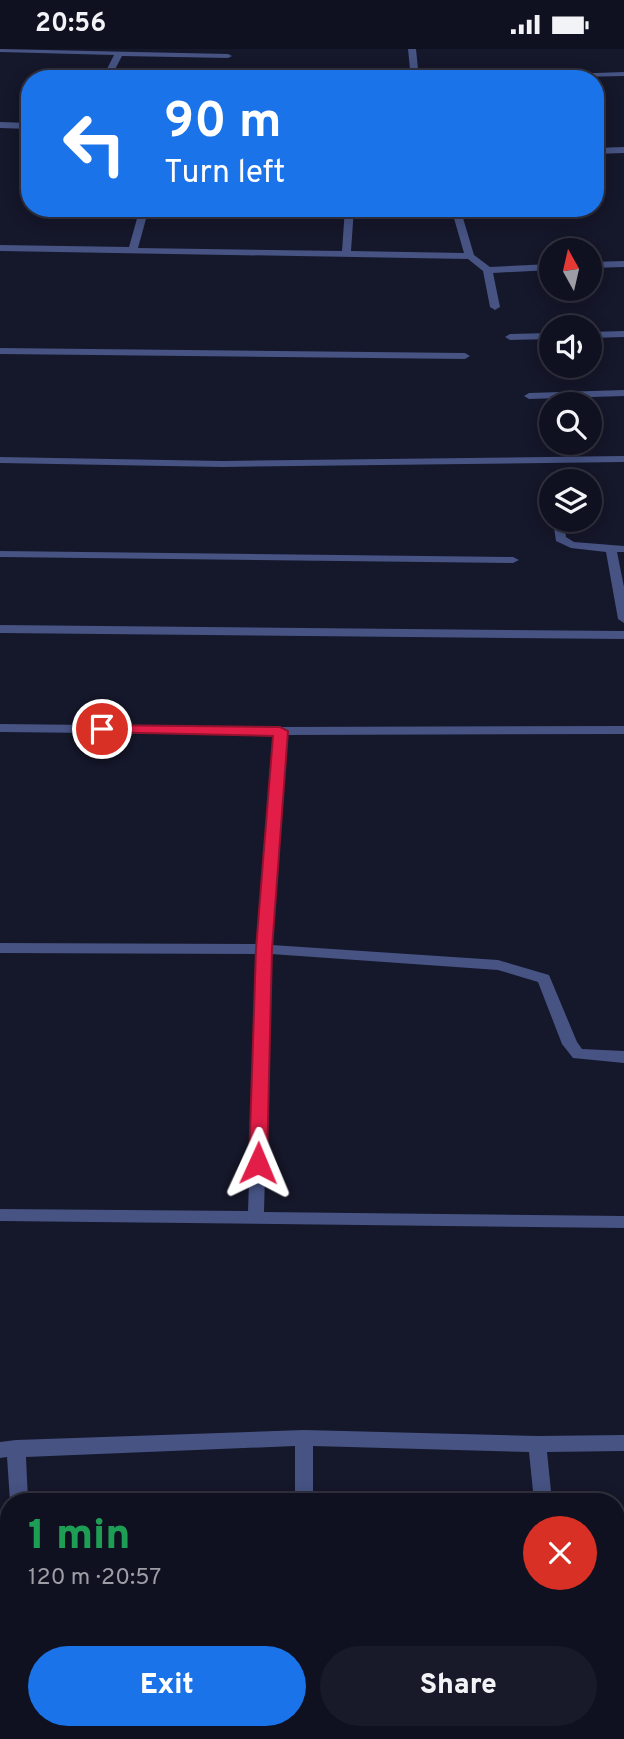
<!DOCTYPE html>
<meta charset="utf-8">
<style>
:root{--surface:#101120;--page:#191a29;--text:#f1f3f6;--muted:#9c9da5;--line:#30313e;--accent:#1a73e8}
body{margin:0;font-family:Overpass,sans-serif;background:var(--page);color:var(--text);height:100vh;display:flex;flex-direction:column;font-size:26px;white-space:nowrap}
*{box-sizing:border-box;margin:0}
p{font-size:23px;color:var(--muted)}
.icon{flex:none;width:38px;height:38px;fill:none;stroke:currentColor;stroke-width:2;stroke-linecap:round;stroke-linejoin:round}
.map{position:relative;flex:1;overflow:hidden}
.details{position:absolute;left:0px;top:1444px;width:625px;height:247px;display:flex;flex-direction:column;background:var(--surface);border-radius:28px 28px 0 0;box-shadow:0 4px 18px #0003,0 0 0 2px var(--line)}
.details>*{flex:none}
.banner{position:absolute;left:21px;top:21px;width:583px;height:147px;border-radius:28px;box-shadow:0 4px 18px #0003,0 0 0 2px var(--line);background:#1a73e8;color:#fff;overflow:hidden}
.needle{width:46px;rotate:352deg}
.tools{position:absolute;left:539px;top:189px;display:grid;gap:14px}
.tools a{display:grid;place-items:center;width:63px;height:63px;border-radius:50%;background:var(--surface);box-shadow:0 4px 18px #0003,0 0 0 2px var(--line);font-size:35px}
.pin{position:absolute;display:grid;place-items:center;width:60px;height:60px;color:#fff;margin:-30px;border:4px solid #fff;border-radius:50%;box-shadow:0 2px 7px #0007}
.me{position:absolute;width:77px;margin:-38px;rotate:1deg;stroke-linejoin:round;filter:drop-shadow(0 0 5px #0008)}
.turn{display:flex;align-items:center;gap:24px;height:147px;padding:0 28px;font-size:32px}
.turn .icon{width:91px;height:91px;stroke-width:2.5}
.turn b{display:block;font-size:49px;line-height:60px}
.round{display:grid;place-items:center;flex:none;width:74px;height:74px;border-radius:37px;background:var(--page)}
.overview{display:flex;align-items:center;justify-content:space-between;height:119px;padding:0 28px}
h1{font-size:42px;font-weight:800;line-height:52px;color:#1e9e55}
.cta{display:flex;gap:14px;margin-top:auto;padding:14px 28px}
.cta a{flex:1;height:80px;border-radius:42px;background:var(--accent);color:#fff;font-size:28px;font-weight:800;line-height:80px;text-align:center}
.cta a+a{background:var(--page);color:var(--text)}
.status{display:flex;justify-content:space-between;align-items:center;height:49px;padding:0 35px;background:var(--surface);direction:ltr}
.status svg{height:19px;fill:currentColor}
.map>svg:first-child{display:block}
</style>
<div class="status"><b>20:56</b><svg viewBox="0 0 49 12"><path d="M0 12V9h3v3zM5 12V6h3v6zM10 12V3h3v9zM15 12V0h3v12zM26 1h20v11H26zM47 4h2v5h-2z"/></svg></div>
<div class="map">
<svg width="624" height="1690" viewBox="0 0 624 1690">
<rect width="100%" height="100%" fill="#15172a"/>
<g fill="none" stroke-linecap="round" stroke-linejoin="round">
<g fill="#465383" fill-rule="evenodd">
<path d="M 0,0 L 228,5 L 232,7 L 228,9 L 122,7 L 110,30 L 102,30 L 114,6 L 0,3 Z"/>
<path d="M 408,0 L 416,0 L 419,30 L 411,30 Z"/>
<path d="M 624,23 L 624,27 L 479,30 L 483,28 Z"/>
<path d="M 0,73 L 30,74 L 30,80 L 0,79 Z"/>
<path d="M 624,98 L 624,104 L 595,105 L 595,99 Z"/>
<path d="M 140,159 L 149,159 L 138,199 L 342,202 L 345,159 L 354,159 L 351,202 L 464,204 L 451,159 L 460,159 L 474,206 L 490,218 L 551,215 L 551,221 L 493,224 L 500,258 L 495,261 L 490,258 L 483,222 L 468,210 L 0,202 L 0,196 L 129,198 Z"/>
<path d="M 624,212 L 624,218 L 590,219 L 590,213 Z"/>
<path d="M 624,282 L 624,288 L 590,289 L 590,283 Z"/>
<path d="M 551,284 L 551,290 L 510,291 L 505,288 L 510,285 Z"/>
<path d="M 0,299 L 465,304 L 470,307 L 465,310 L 0,305 Z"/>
<path d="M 624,341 L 624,347 L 529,350 L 524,347 L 529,344 Z"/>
<path d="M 624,407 L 624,413 L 223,418 L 0,414 L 0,408 L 223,412 Z"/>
<path d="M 553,471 L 564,471 L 566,488 L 574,493 L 624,497 L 624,503 L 617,503 L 624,538 L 624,574 L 618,570 L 606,503 L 571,499 L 556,492 Z"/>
<path d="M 0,502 L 513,508 L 519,511 L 513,514 L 0,508 Z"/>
<path d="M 0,576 L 624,582 L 624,590 L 0,584 Z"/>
<path d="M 0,675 L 280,678 L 624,677 L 624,685 L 286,686 L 272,896 L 498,911 L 549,926 L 577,993 L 582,1000 L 624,1002 L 624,1014 L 573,1009 L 562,995 L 538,933 L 498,921 L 271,905 L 264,1163 L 624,1167 L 624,1179 L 0,1172 L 0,1160 L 248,1162 L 257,905 L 0,904 L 0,894 L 257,895 L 273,686 L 0,683 Z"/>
<path d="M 304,1381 L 537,1387 L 624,1386 L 624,1402 L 547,1403 L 552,1452 L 534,1452 L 529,1403 L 313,1397 L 313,1452 L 295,1452 L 295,1397 L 26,1408 L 28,1452 L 10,1452 L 7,1408 L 0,1409 L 0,1393 L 16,1391 Z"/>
<path d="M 22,1682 L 42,1682 L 43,1690 L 23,1690 Z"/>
<rect x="291" y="1682" width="20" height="8"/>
<path d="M 555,1682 L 575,1682 L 576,1690 L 556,1690 Z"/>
</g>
</g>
<path fill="#e11d48" stroke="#92132f" stroke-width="2" d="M 102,676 L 280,678 L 288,682 L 272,900 L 267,1114 L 264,1119 L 251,1119 L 249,1114 L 256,900 L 273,687 L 97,683 L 95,680 Z"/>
</svg>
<div class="tools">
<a><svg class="needle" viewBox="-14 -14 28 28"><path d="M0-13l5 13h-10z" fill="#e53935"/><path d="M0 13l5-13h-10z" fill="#9c9da5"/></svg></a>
<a><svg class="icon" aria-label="sound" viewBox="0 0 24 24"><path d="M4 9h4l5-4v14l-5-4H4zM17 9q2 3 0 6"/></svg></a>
<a><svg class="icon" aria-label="search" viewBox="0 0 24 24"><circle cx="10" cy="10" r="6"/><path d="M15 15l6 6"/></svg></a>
<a><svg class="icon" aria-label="layers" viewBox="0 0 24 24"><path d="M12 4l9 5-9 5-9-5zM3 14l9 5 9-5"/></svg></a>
</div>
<div class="pin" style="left:102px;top:680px;background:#d93025"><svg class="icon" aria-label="arrive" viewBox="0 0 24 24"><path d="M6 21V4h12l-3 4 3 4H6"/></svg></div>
<svg class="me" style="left:258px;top:1114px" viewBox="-20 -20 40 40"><path d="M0-17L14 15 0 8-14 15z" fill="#e11d48" stroke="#fff" stroke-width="4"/></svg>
<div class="banner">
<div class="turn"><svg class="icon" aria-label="left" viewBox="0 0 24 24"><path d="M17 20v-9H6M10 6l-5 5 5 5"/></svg><div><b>90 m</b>Turn left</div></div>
</div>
<section class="details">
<div class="overview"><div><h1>1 min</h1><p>120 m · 20:57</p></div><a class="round" style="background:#d93025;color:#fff"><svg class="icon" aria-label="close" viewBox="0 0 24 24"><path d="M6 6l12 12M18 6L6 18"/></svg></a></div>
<div class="cta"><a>Exit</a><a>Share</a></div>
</section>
</div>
